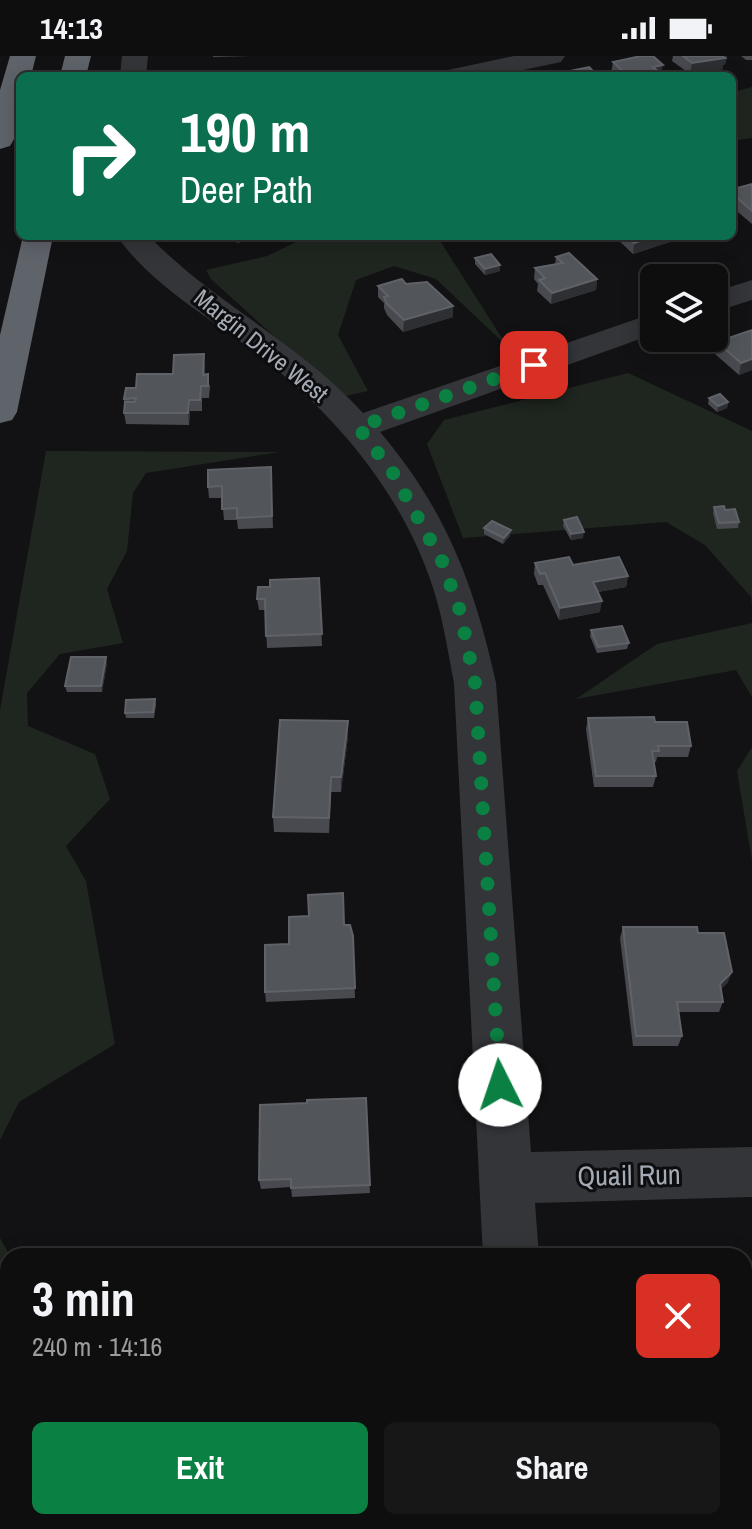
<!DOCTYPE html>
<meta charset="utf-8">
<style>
:root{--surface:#0e0e0f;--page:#171718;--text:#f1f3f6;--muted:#9b9c9e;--line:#2e2e2f;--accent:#0b8043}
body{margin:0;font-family:"Archivo Narrow",sans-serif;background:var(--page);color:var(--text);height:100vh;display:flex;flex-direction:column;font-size:30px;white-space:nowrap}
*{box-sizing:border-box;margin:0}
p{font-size:26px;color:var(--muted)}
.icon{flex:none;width:44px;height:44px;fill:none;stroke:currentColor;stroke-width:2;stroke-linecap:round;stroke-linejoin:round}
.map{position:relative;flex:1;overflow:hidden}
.side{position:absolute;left:0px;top:1192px;width:752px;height:282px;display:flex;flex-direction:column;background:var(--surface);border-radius:24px 24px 0 0;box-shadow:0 4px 20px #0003,0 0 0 2px var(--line)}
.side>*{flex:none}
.top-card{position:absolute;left:16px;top:16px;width:720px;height:168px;border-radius:12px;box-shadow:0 4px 20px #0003,0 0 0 2px var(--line);background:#0b6e4f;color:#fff;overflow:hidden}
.fabs{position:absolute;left:640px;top:208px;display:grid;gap:16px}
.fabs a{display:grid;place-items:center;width:88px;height:88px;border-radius:12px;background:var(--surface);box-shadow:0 4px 20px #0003,0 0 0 2px var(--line);font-size:40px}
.pin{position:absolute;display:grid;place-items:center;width:68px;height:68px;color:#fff;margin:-34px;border-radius:16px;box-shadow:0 4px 12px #0006}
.me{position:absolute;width:88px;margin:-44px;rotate:356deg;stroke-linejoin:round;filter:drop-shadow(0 0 6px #0008)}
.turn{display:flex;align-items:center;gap:28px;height:168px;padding:0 32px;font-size:36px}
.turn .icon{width:104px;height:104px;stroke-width:2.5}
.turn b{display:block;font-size:56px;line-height:68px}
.round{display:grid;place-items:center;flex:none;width:84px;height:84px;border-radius:12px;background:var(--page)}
.summary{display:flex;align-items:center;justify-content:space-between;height:136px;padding:0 32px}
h1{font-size:48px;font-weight:700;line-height:60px}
.action{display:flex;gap:16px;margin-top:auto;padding:16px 32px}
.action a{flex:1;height:92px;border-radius:12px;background:var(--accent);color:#fff;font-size:32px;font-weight:700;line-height:92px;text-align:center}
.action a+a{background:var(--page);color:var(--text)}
.status{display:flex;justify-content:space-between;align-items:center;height:56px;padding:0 40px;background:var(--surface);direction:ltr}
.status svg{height:22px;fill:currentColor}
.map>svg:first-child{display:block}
</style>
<div class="status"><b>14:13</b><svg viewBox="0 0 49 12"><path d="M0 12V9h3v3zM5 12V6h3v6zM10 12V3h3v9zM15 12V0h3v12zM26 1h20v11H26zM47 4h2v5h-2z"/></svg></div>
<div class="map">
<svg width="752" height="1473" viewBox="0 0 752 1473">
<rect width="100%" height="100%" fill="#121214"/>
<g fill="#1f261f">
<path d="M 752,31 L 752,82 L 732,85 L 732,36 Z"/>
<path d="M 309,180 L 437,180 L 507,290 L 436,223 L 394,210 L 356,224 L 338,279 L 368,335 L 341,341 L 211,223 L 206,214 L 267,200 Z"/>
<path d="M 628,317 L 752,375 L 752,550 L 751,541 L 705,489 L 666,466 L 463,482 L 427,388 L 444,364 Z"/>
<path d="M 46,395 L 280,396 L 146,417 L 133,437 L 127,495 L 107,533 L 123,587 L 60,598 L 27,637 L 28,670 L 95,698 L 110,743 L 66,790 L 86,825 L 115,988 L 19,1046 L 0,1084 L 0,654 Z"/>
<path d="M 752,567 L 752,641 L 736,614 L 576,643 L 657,588 Z"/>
<path d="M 752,691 L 752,805 L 737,715 Z"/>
<path d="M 0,1182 L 10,1200 L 8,1466 L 39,1466 L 39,1473 L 0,1473 Z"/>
</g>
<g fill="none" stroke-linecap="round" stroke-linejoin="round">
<g fill="#333539" fill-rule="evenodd">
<path d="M 122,0 L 148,0 L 146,20 L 120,20 Z"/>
<path d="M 514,0 L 565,0 L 561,6 L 495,20 L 444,20 L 448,14 Z"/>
<path d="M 117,180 L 149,180 C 213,247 300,287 363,357 L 654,257 L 654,278 L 380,376 C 445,452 475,530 496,627 L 531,1096 L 752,1091 L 752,1141 L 535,1147 L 539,1200 L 483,1200 L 454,627 C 447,591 442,555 429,520 C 397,431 331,354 256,297 C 209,261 151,229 117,180 Z"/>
<path d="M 752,224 L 752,244 L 714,256 L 714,236 Z"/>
<rect x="498" y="1466" width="62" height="7"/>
</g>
<g fill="#5f636a" fill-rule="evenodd">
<path d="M 10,0 L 36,0 L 31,20 L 20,20 C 20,43 24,70 10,90 L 0,93 L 0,34 Z"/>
<path d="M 65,0 L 91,0 L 86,20 L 60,20 Z"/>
<path d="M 23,180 L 53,180 L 17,356 L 12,364 L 0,367 L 0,279 Z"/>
</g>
</g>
<g fill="#484a4f">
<path d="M 213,0 L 251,0 L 213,1 Z"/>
<path d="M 673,0 L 727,0 L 725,8 L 723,9 L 723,13 L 690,18 L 672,5 Z"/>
<path d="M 741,0 L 752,0 L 752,4 L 746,4 Z"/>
<path d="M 613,6 L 661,19 L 609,20 L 613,19 L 611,17 Z"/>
<path d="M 752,128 L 752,168 L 732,151 L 734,139 Z"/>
<path d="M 230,180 L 265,180 L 237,187 Z"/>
<path d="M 614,180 L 688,180 L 633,198 Z"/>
<path d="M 556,201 L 597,223 L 596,234 L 551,248 L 537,235 L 538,228 L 534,223 L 535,212 L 555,209 Z"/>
<path d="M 475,202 L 500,215 L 485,219 L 475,208 Z"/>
<path d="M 406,228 L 453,261 L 403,276 L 387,259 L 384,252 L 384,247 L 378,241 L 378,230 Z"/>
<path d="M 752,274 L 752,314 L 739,319 L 715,298 L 717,286 Z"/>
<path d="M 204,298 L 205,319 L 210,330 L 209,342 L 202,342 L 202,355 L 190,355 L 189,369 L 126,368 L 124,357 L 124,343 L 173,318 Z"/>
<path d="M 709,342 L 728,346 L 727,352 L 717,356 L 708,348 Z"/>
<path d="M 271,411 L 273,472 L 238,473 L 237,464 L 224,464 L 222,442 L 209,442 L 208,431 Z"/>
<path d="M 714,451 L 725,454 L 739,466 L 738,472 L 717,473 L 713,457 Z"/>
<path d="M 564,464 L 583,482 L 571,484 L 563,470 Z"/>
<path d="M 484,472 L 510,480 L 503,488 L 484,478 Z"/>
<path d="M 535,507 L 573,509 L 628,520 L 626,531 L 598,536 L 600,556 L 559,564 L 543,529 L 538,529 L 534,518 Z"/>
<path d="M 319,522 L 322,590 L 267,592 L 265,554 L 259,554 L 257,543 L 270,531 Z"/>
<path d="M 591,574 L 629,587 L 627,593 L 597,597 L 590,580 Z"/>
<path d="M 107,607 L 102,636 L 67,636 L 65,630 Z"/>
<path d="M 155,643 L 156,649 L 154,662 L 126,662 L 125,657 Z"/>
<path d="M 588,662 L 655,666 L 691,690 L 688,701 L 657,701 L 656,706 L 653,706 L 656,720 L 653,731 L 594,731 L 586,673 Z"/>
<path d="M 348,681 L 341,736 L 331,736 L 329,777 L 274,776 L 273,761 Z"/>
<path d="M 309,860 L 344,869 L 353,880 L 355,942 L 266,946 L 265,936 L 289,888 Z"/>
<path d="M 623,871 L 698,877 L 728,926 L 721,933 L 723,946 L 719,956 L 678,956 L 682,980 L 678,990 L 633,990 L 620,882 Z"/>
<path d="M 366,1042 L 370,1137 L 292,1141 L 291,1131 L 261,1133 L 259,1124 L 307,1047 Z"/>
<rect x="744" y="1241" width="8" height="121"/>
</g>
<g fill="#2e2f33">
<path d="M 721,0 L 727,0 L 725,8 L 723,9 L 723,13 L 690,18 L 692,7 Z"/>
<path d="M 663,9 L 661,19 L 648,20 L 653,11 Z"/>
<path d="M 237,180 L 265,180 L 237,187 Z"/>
<path d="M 655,180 L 688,180 L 633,198 L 634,187 Z"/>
<path d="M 500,209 L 500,215 L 485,219 L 485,213 Z"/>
<path d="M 597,223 L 596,234 L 551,248 L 552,237 Z"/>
<path d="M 453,250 L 453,261 L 403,276 L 404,264 Z"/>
<path d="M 752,303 L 752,314 L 739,319 L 741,307 Z"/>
<path d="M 189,344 L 190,355 L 189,369 L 188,357 Z"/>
<path d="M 728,346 L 727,352 L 717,356 L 718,350 Z"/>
<path d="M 511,474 L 510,480 L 503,488 L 504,482 Z"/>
<path d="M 584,476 L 583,482 L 571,484 L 571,478 Z"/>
<path d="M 628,520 L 626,531 L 591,537 L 593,526 Z"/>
<path d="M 602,545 L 600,556 L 559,564 L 560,552 Z"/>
<path d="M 106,601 L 107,607 L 102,636 L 101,630 Z"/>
<path d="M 348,665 L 348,681 L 341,736 L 341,721 Z"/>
<path d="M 331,721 L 331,736 L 329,777 L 329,762 Z"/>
<path d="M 732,916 L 728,926 L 716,938 L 720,928 Z"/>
</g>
<g fill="#52555a" stroke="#5f6268" stroke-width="2">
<path d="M 641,0 L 653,0 L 663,9 L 653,11 L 660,17 L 648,20 L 628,20 L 613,6 Z"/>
<path d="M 683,0 L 722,0 L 725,2 L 692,7 Z"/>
<path d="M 589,11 L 598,20 L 551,19 Z"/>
<path d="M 752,128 L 752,155 L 734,139 L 737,132 Z"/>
<path d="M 627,180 L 655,180 L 634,187 Z"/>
<path d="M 569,197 L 597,223 L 552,237 L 539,224 L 545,222 L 535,212 L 563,207 L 556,201 Z"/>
<path d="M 491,198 L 500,209 L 485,213 L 475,202 Z"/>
<path d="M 402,223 L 406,228 L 427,226 L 453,250 L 404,264 L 387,248 L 384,241 L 388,240 L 378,230 Z"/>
<path d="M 752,274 L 752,303 L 741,307 L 717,286 Z"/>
<path d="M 204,298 L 203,319 L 208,318 L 208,330 L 201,330 L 200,344 L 189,344 L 188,357 L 124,357 L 125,346 L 135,346 L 136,342 L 124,343 L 126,332 L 136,332 L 137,318 L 173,318 L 174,299 Z"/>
<path d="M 720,338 L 728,346 L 718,350 L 709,342 Z"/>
<path d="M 271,411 L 272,460 L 237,462 L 237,452 L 222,453 L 222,430 L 208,431 L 208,414 Z"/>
<path d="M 724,450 L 725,454 L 735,453 L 739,466 L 719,467 L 714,451 Z"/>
<path d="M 577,461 L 584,476 L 571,478 L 564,464 Z"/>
<path d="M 492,465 L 511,474 L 504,482 L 484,472 Z"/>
<path d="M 569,501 L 573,509 L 619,501 L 628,520 L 593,526 L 602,545 L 560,552 L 545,517 L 540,518 L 535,507 Z"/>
<path d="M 319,522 L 322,578 L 266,580 L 265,543 L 257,543 L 258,531 L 270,531 L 270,524 Z"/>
<path d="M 622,570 L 629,587 L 598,591 L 591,574 Z"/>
<path d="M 71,601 L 106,601 L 101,630 L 65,630 Z"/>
<path d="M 155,643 L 153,656 L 125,657 L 126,644 Z"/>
<path d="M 654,661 L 655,666 L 687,666 L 691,690 L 658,690 L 659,695 L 652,695 L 656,720 L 596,720 L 588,662 Z"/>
<path d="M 280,664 L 348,665 L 341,721 L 331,721 L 329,762 L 273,761 Z"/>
<path d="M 343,837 L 344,869 L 350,869 L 353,880 L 355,932 L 265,936 L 265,889 L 289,888 L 289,861 L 309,860 L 308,839 Z"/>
<path d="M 623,871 L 697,871 L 698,877 L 724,877 L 732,916 L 720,928 L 723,946 L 677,946 L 682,980 L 636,980 Z"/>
<path d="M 366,1042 L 370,1129 L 291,1132 L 291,1123 L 259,1124 L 260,1049 L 307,1047 L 307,1044 Z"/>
<path d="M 744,1241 L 752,1241 L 752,1355 L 748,1355 L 744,1327 Z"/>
</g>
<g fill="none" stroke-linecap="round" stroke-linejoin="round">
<path stroke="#0b8043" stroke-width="14" stroke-dasharray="0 25.2" d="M 500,1029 L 475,627 L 460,555 L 442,505 L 393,417 L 358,371 L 534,309"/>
</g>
<g text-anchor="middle" stroke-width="6" stroke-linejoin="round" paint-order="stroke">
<g font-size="24" fill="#a4abb4" stroke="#0d0d0f">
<text transform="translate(261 290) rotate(39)" y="8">Margin Drive West</text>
</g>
<g font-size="28" fill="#a4abb4" stroke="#0d0d0f">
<text transform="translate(629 1119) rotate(-1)" y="10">Quail Run</text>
</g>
</g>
</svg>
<div class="fabs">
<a><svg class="icon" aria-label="layers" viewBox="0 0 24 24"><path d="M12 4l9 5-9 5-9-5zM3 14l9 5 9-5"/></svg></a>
</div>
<div class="pin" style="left:534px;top:309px;background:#d93025"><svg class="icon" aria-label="arrive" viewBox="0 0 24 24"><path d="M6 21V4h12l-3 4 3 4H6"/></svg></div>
<svg class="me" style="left:500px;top:1029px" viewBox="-20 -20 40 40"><circle r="19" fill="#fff"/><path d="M0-13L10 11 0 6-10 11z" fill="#0b8043"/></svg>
<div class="top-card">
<div class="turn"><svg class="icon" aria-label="right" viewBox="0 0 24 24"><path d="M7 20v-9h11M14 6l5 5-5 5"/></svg><div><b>190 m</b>Deer Path</div></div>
</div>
<section class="side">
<div class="summary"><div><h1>3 min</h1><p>240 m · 14:16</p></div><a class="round" style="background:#d93025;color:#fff"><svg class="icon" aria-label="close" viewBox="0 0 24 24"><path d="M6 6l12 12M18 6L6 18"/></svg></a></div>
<div class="action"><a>Exit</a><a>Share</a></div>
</section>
</div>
